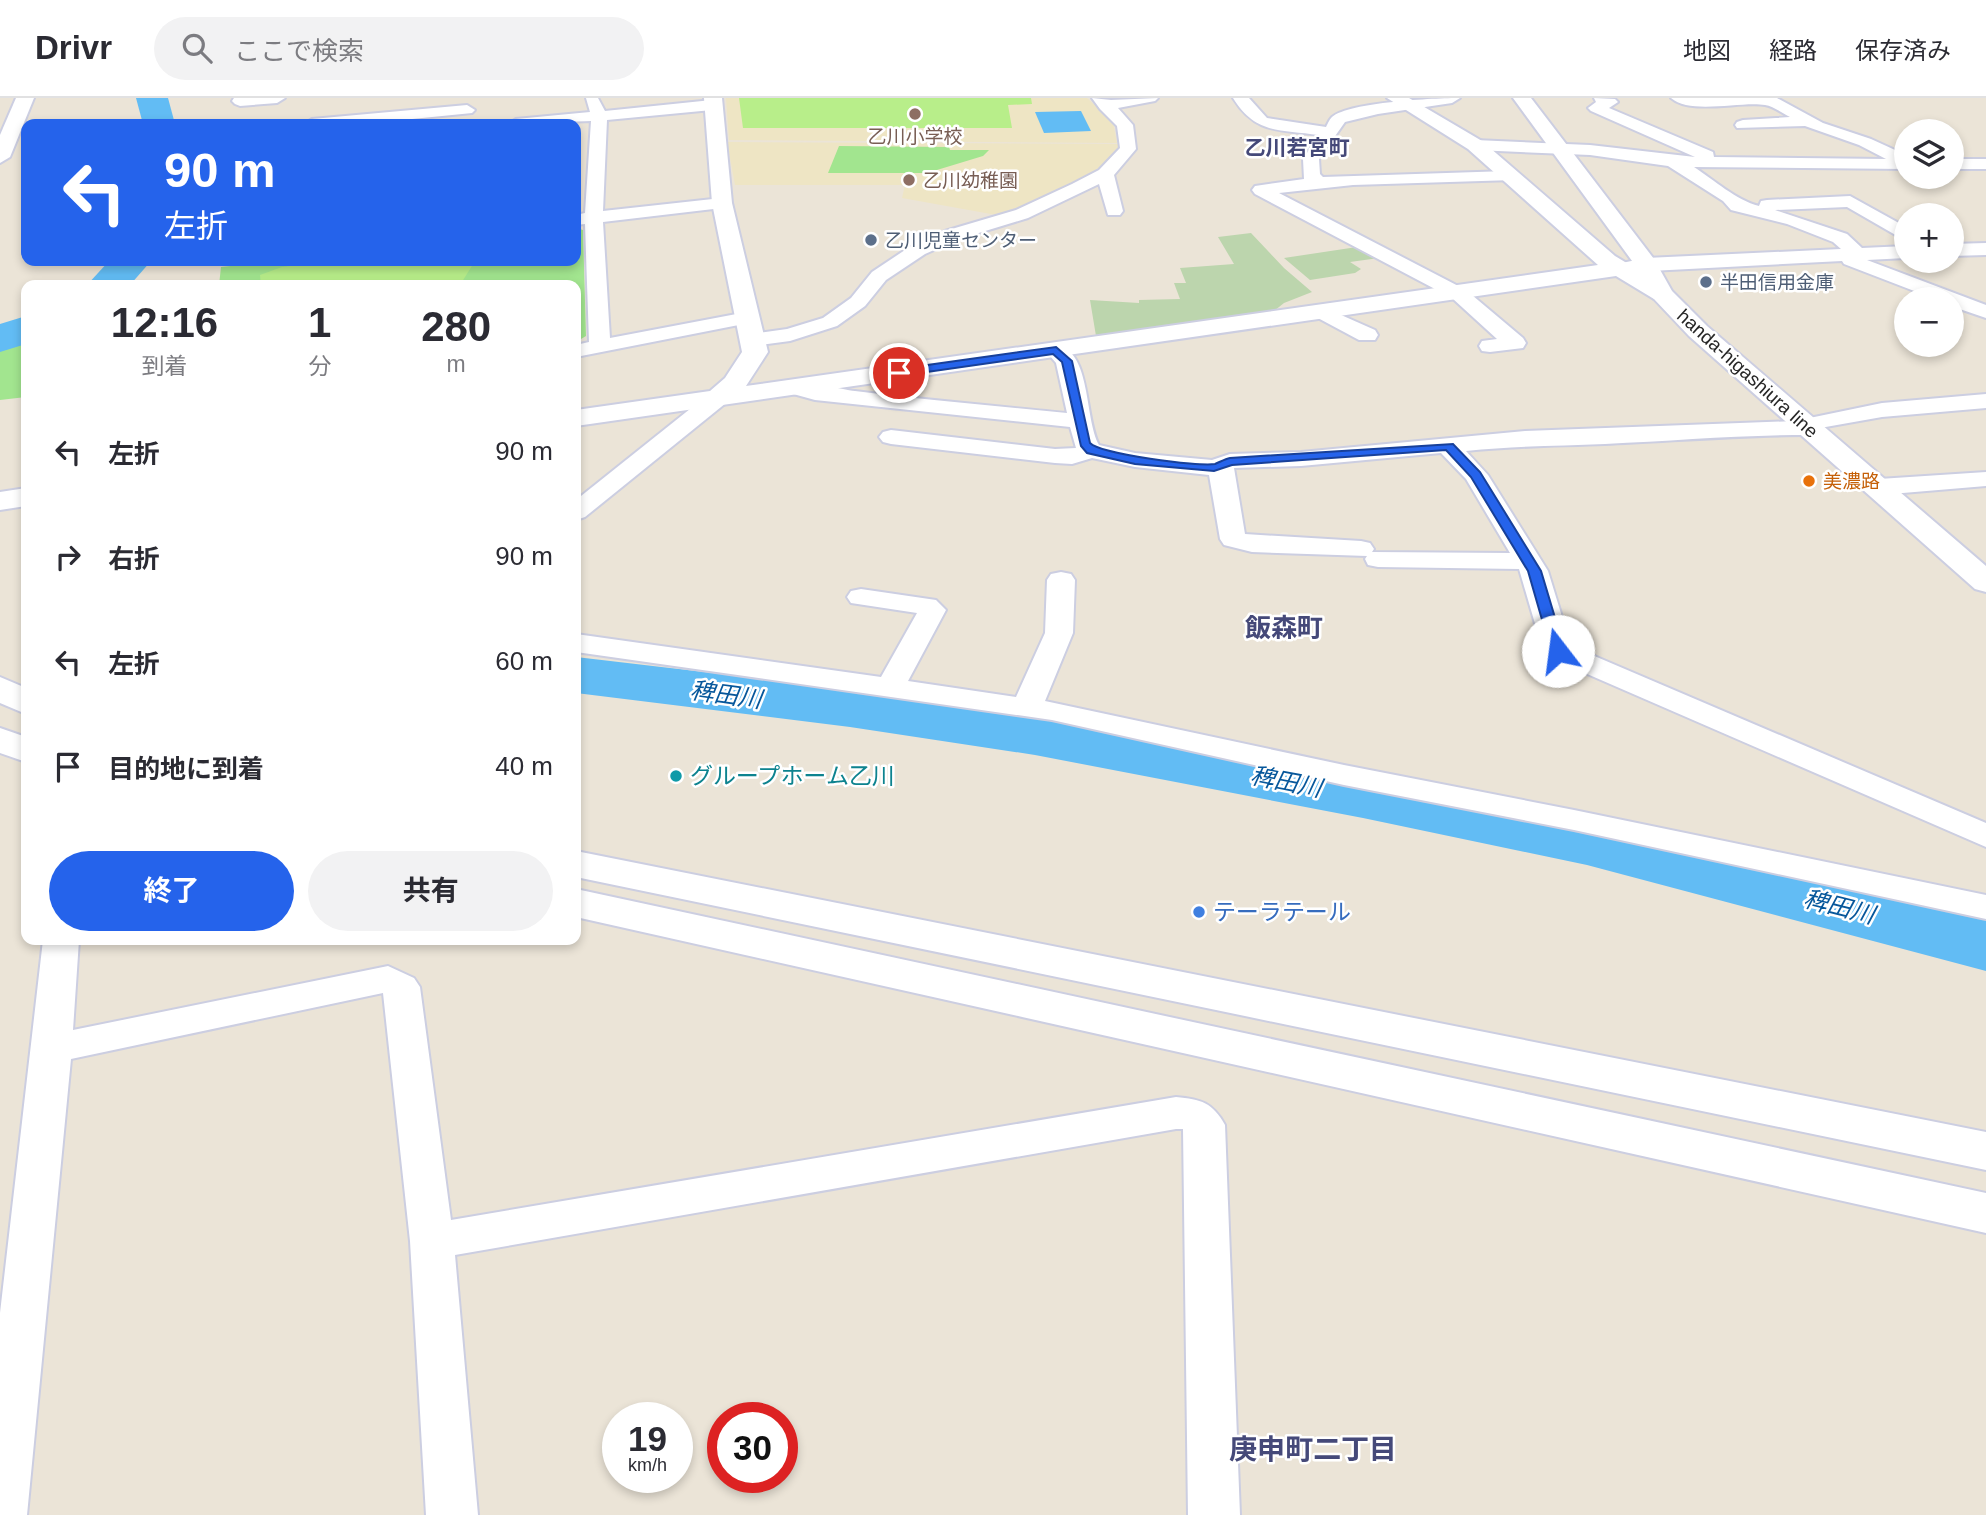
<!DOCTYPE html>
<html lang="ja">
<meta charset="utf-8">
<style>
:root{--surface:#fff;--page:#f2f2f3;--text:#2b2b33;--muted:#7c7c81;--line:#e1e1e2;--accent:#2563eb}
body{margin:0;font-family:Helvetica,"Noto Sans JP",sans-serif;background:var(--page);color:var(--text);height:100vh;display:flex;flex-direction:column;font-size:26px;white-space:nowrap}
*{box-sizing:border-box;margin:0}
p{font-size:23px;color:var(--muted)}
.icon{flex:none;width:38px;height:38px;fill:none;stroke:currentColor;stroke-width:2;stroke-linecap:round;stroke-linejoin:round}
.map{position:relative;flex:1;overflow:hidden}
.drawer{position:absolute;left:21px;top:182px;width:560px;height:665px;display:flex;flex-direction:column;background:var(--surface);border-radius:14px;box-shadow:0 4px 10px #0003}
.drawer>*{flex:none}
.banner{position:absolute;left:21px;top:21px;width:560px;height:147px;border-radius:14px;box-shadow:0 4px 10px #0003;background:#2563eb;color:#fff;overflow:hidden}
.controls{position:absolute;left:1894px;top:21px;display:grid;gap:14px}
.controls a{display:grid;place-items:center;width:70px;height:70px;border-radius:50%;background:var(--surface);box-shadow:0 4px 10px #0003;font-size:35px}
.speed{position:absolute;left:602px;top:1304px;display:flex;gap:14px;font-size:35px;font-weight:700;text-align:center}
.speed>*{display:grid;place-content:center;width:91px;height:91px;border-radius:50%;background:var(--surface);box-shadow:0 4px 10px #0003;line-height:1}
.speed small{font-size:18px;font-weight:400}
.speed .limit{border:10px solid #d22;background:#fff;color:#111}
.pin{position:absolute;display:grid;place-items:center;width:60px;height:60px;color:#fff;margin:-30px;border:4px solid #fff;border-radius:50%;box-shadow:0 2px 7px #0007}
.me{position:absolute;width:77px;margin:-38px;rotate:345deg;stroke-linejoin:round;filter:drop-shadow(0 0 5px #0008)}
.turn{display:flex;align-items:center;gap:24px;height:147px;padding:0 28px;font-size:32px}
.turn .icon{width:91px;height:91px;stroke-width:2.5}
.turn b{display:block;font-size:49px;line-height:60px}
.eta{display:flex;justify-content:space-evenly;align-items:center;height:119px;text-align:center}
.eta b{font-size:42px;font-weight:700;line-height:49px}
.button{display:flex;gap:14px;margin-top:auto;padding:14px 28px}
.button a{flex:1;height:80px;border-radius:42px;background:var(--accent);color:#fff;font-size:28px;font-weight:700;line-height:80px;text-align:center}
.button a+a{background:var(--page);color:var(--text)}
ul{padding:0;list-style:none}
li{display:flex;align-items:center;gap:21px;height:105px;padding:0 28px}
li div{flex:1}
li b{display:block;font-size:26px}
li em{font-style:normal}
header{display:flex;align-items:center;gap:42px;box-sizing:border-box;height:98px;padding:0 35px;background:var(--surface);border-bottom:2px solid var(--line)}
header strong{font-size:33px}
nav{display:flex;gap:38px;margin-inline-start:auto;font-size:24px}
.search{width:490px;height:63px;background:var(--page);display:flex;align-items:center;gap:18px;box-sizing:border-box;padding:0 24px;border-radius:38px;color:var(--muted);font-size:26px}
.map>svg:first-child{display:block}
</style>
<header>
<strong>Drivr</strong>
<div class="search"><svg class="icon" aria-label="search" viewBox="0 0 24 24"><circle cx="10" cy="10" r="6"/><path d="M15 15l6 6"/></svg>ここで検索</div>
<nav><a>地図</a><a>経路</a><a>保存済み</a></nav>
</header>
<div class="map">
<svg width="1986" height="1417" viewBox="0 0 1986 1417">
<rect width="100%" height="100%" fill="#ebe4d7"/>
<g fill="#eee5c4">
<path d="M 726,0 L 1087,0 L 1113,24 L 1117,45 L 729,42 Z"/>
<path d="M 727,44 L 1118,46 L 1119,50 L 1092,77 L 1069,91 L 1002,118 L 902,100 L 905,87 L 735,87 Z"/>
</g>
<g fill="#a2e58f">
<path d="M 839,48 L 949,49 L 950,52 L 989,52 L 983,58 L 927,75 L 828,75 Z"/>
<path d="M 576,130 L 583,132 L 586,238 L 576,244 L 576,187 L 219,187 L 221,169 L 277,163 L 576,163 Z"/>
<path d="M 26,234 L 26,299 L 0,302 L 0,244 Z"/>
</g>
<g fill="#bcd5ad">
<path d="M 1251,135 L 1284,170 L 1312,194 L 1284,205 L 1274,213 L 1096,238 L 1090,202 L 1139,205 L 1139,202 L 1180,201 L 1174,185 L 1186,185 L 1180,170 L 1234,166 L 1218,139 Z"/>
<path d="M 1357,149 L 1379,160 L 1350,164 L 1361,171 L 1355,175 L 1310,182 L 1284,160 Z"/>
</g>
<g fill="#b8ee8a">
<path d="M 739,0 L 1031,0 L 1032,6 L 1008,7 L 1012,30 L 743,30 Z"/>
<path d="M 332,163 L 475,163 L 460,187 L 261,187 L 260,177 L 282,169 Z"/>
</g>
<path fill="#62bcf4" d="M 1081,13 L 1091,33 L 1044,35 L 1035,14 Z"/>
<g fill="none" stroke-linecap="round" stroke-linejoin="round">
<g fill="#62bcf4" fill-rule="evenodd">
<path d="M 136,0 L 168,0 L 175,26 L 143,26 Z"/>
<path d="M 109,163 L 151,163 L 130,187 L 87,187 Z"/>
<path d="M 26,218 L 26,246 L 0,254 L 0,226 Z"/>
<path d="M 576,559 L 850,591 L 1035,619 L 1363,678 L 1588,723 L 1986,821 L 1986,873 L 1587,767 L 1363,720 L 1035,657 L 850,629 L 576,595 Z"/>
</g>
<defs>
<g id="minor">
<path d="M 234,0 L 285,0 L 277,5 L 240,8 L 235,6 L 232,3 Z"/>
<path d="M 586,0 L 598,0 L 605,13 L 712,2 L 720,7 L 712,12 L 607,22 L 603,113 L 722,100 L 731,105 L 722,110 L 603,124 L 610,240 L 747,214 L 754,216 L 757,220 L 754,224 L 576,259 L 576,247 L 589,244 L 585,126 L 576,127 L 576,117 L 585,115 L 591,23 L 508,26 L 516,21 L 590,14 Z"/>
<path d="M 1092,0 L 1111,2 L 1158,0 L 1155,3 L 1118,10 L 1133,27 L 1136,51 L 1114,77 L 1123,113 L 1120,117 L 1108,117 L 1099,86 L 1028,120 L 959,141 L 925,156 L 886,182 L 865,208 L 837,228 L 790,243 L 753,248 L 745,247 L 742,242 L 745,237 L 787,231 L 823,220 L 851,200 L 872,174 L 911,148 L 945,133 L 1016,112 L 1072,86 L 1099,72 L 1120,50 L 1117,28 L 1100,11 Z"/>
<path d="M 1233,0 L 1249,0 L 1267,20 L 1326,29 C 1328,25 1329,22 1332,19 C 1349,4 1435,0 1460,0 L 1452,5 L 1378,16 L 1345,24 L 1319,61 L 1320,76 L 1323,79 L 1508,73 L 1514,74 L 1517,78 L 1514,82 L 1353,87 L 1279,95 L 1466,192 L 1523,240 L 1526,245 L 1523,250 L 1490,254 L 1482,253 L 1479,248 L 1482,243 L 1497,241 L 1452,200 L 1255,96 L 1252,92 L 1255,88 L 1304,81 L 1303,61 L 1319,37 C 1280,31 1256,37 1233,0 Z"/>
<path d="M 1594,0 L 1615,1 L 1618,4 L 1609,10 L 1713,54 L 1714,59 L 1886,61 L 1859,47 L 1805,28 L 1737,30 L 1735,27 L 1737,24 L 1743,22 L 1790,19 C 1782,15 1773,8 1765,7 C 1741,3 1690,17 1671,0 L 1777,0 L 1823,25 L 1871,41 L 1906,57 L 1906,71 L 1694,69 C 1714,82 1736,102 1759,108 L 1761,103 L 1767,102 L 1850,98 L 1906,129 L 1906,143 L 1847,109 L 1775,112 L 1847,136 L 1862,150 L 1906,148 L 1906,160 L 1867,162 L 1986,207 L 1986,220 L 1951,208 L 1951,201 L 1935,201 L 1844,166 L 1842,163 L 1612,175 L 1609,171 L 1612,167 L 1646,160 L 1841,151 L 1833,144 L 1787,126 L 1731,112 L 1723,103 L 1668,68 L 1590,57 L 1475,52 L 1467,47 L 1475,42 L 1590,47 L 1695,59 L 1591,13 L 1588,10 L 1596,4 Z"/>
<path d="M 467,7 L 475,12 L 472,15 L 362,26 L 304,26 L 312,21 Z"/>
<rect x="1951" y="61" width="35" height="10"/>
<path d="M 1986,145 L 1986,157 L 1951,158 L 1951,146 Z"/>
<path d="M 1323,209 L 1375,232 L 1378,237 L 1375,242 L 1359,242 L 1316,219 L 1313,215 L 1316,211 Z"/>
<path d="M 1056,246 C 1092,254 1084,320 1099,347 L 1135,355 L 1212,362 L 1230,356 L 1301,354 L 1525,333 L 1795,323 L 1882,305 L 1986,296 L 1986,310 L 1882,319 L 1820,330 L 1816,335 L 1808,337 C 1740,337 1673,343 1605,346 C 1558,348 1513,348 1466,353 L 1488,377 L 1548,473 L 1571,548 L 1986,725 L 1986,749 L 1548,559 L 1543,553 L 1519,471 L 1378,469 L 1368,467 L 1365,461 L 1367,458 L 1252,454 L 1224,447 L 1220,441 L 1209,377 L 1135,369 L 1092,360 L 1072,366 L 1055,365 L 891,346 L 883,344 L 879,339 L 883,334 L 891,332 L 1055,351 L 1076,350 L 1070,329 L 815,302 L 786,294 L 783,289 L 786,284 C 797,281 840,291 855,293 C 926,302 996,308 1067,315 L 1056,265 L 1045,252 L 1048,247 ZM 1441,355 L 1466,381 L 1510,455 L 1372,454 L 1374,451 L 1370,445 L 1361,443 L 1245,436 L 1234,370 L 1301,368 Z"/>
<path d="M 718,293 L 726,295 L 729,300 L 726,305 L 585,419 L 576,422 L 576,402 L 710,295 Z"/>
<path d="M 1986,374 L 1986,388 L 1879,397 L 1870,394 L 1866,389 L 1870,384 L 1879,381 Z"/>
<path d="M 1061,474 L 1071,476 L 1075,482 L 1073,535 L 1045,603 L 1344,667 L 1574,712 L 1986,797 L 1986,821 L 1574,732 L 1344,687 L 1052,622 L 576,554 L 576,536 L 881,579 L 917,515 L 851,505 L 847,499 L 851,493 L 861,491 L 936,502 L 946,512 L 908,583 L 1016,599 L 1045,535 L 1047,482 L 1051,476 Z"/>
<path d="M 43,842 L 79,842 L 73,932 L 388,868 L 414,880 L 420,889 L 451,1122 L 1176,999 C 1201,1001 1213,1005 1225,1027 L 1240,1417 L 1188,1417 L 1183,1031 L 1176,1031 L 455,1157 L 478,1417 L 426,1417 L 410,1143 L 383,895 L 71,961 L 27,1417 L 0,1417 L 0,1215 Z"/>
</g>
<g id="tertiary">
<path d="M 16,0 L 34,0 L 10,59 L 0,65 L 0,37 Z"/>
<path d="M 704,0 L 722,0 L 732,105 L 768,254 L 746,288 L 1598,167 L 1468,51 L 1387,0 L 1409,0 L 1482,43 L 1615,158 L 1670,191 L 1674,196 L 1670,201 L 1654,201 L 1616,178 L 576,328 L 576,312 L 710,293 L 725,280 L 742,254 L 712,105 Z"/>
<path d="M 26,390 L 26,408 L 0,412 L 0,394 Z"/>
<path d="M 0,579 L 26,590 L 26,616 L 0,605 Z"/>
<path d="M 0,630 L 26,639 L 26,664 L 0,655 Z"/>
<path d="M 576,753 L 1986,1034 L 1986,1072 L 576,779 Z"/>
<path d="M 576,791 L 1986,1095 L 1986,1135 L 576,819 Z"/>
</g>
<path id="secondary" d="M 1513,0 L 1531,0 L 1654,161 L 1672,193 L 1707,228 L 1986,468 L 1986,494 L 1975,491 L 1689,238 L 1654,201 L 1635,167 Z"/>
</defs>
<use href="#minor" stroke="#cccee1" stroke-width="4"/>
<use href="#tertiary" stroke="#cccee1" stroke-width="4"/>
<use href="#secondary" stroke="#cccee1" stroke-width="4"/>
<use href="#minor" fill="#fff" fill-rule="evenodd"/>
<use href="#tertiary" fill="#fff" fill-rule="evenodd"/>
<use href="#secondary" fill="#fff" fill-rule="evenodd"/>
</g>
<path fill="#2563eb" stroke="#184099" stroke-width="2" d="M 1056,249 L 1072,263 L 1090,345 C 1101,356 1198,369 1215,366 C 1220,364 1225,361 1230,360 L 1453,346 L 1480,374 L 1541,473 L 1565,553 L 1558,558 L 1551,553 L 1528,473 L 1471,379 L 1446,352 L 1232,367 L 1214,373 L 1135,366 L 1087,355 L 1081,348 L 1062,264 L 1053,256 L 899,278 L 894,275 L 899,271 Z"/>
<g fill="#8d6e63" stroke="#fff" stroke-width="2.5">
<circle cx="915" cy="16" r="7"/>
<circle cx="909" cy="82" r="7"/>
</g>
<g fill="#5c6f8a" stroke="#fff" stroke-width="2.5">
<circle cx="871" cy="142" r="7"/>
<circle cx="1706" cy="184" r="7"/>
</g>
<circle fill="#e8710a" stroke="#fff" stroke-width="2.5" cx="1809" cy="383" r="7"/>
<circle fill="#0f9aa8" stroke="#fff" stroke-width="2.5" cx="676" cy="678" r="7"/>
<circle fill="#3f7fe0" stroke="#fff" stroke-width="2.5" cx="1199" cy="814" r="7"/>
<g text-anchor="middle" stroke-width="5" stroke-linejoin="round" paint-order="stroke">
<g font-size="19" fill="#785e54" stroke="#fff">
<text x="915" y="45">乙川小学校</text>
<text x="923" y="89" text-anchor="start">乙川幼稚園</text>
</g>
<g font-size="19" fill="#4e5e75" stroke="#fff" text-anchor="start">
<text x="885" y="149">乙川児童センター</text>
<text x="1720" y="191">半田信用金庫</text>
</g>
<g font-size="19" fill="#272727" stroke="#fff">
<text transform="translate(1748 275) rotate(42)" y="7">handa-higashiura line</text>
</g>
<g font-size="19" fill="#c56008" stroke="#fff" text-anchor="start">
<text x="1823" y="390">美濃路</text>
</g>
<g font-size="21" font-weight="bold" fill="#454979" stroke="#fff">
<text x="1297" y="57">乙川若宮町</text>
</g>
<g font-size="23" fill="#0d838f" stroke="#fff" text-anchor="start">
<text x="690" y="686">グループホーム乙川</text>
</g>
<g font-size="23" fill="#366cbe" stroke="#fff" text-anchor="start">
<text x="1213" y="822">テーラテール</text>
</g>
<g font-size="24" font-style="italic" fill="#06579b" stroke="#fff">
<text transform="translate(726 597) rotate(8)" y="8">稗田川</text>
<text transform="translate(1286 684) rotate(11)" y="8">稗田川</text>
<text transform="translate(1839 809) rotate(14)" y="8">稗田川</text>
</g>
<g font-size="26" font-weight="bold" fill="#454979" stroke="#fff">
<text x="1284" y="539">飯森町</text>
</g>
<g font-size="28" font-weight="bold" fill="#454979" stroke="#fff">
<text x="1313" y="1361">庚申町二丁目</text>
</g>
</g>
</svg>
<div class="controls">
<a><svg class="icon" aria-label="layers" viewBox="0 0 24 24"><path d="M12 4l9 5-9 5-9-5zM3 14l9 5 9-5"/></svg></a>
<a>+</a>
<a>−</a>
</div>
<div class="speed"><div>19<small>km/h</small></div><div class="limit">30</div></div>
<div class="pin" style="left:899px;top:275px;background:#d93025"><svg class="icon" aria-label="arrive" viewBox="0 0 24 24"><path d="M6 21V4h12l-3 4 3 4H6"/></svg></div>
<svg class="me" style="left:1558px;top:553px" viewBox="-20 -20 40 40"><circle r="19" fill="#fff"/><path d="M0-13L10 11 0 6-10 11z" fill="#2563eb"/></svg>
<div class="banner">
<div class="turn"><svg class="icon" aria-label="left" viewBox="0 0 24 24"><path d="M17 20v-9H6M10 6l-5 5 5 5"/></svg><div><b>90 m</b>左折</div></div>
</div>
<section class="drawer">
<div class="eta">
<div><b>12:16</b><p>到着</p></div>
<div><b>1</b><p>分</p></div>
<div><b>280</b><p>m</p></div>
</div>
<ul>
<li><svg class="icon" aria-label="left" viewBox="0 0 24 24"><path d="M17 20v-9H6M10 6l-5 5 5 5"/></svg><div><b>左折</b></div><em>90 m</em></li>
<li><svg class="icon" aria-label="right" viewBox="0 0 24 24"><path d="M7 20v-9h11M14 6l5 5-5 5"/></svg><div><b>右折</b></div><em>90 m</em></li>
<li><svg class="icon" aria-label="left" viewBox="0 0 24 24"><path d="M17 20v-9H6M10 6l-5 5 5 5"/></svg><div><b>左折</b></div><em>60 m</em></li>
<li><svg class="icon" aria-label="arrive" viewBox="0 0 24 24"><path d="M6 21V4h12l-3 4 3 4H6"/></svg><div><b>目的地に到着</b></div><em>40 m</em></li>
</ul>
<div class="button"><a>終了</a><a>共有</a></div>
</section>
</div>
